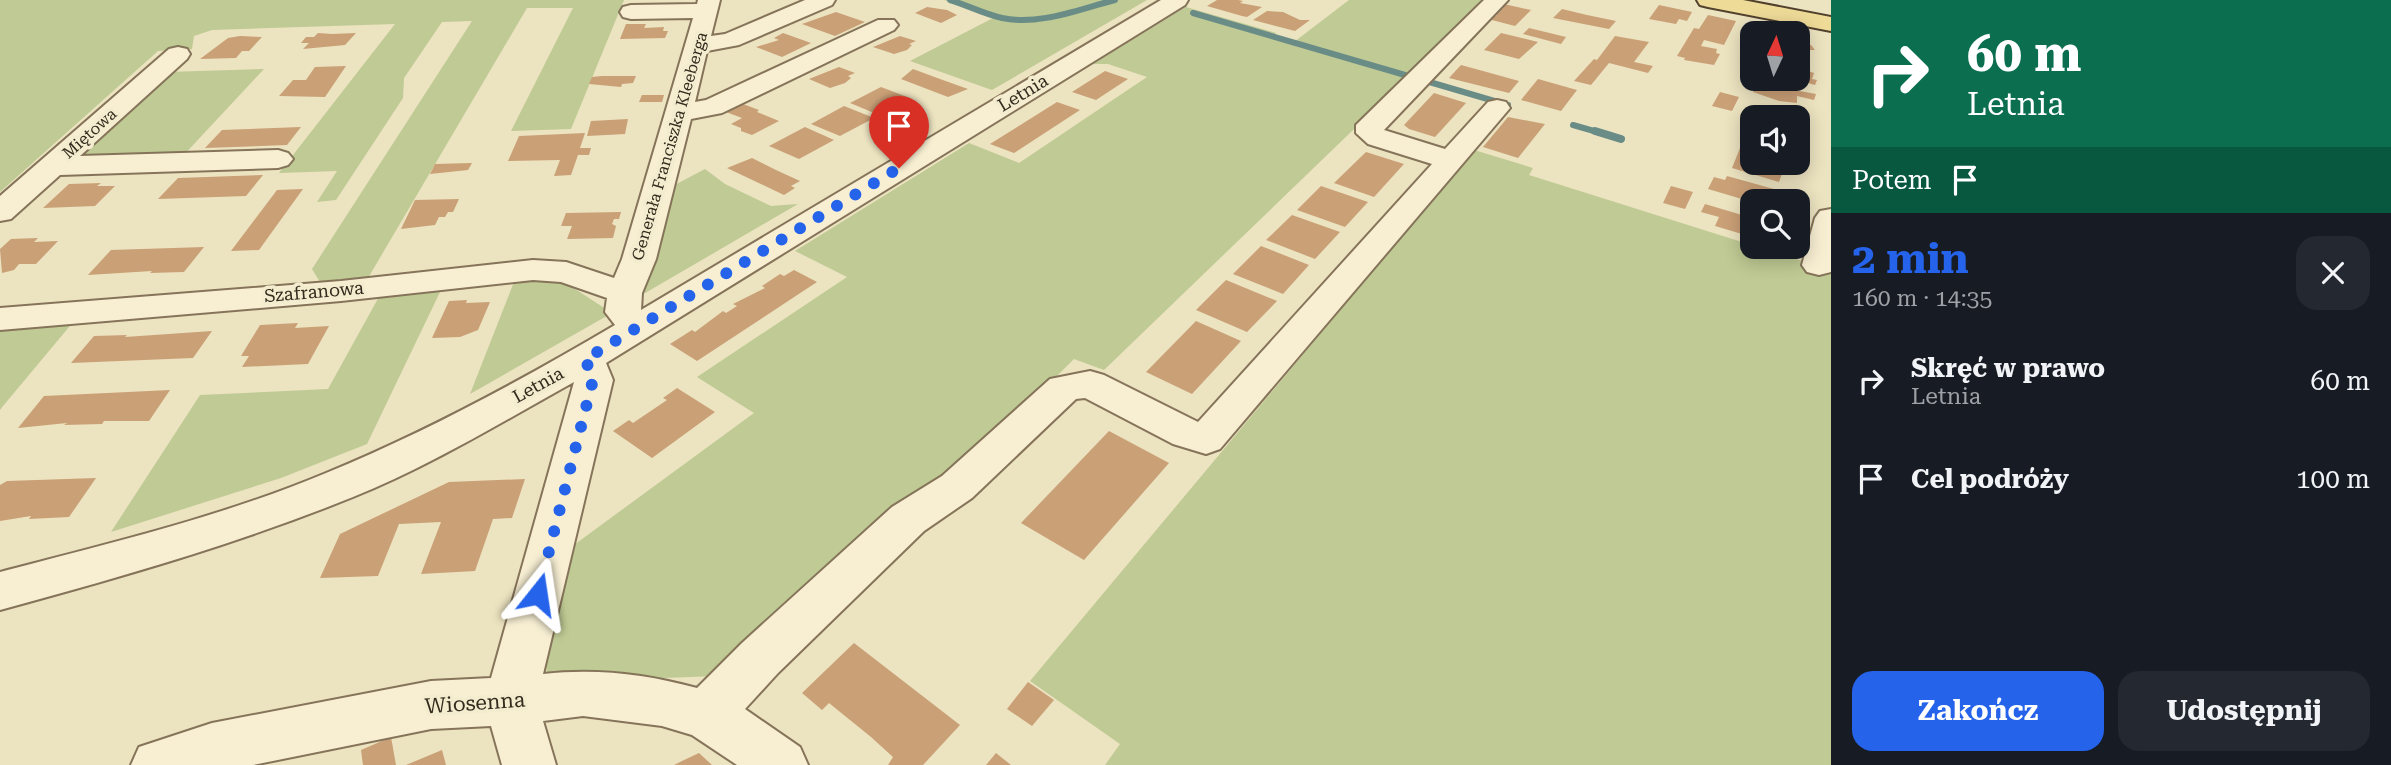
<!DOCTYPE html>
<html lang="pl">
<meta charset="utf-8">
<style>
:root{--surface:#171b24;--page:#242831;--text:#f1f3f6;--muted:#9ea1a6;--accent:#2563eb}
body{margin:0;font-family:"Roboto Serif",serif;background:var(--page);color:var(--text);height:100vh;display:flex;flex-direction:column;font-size:26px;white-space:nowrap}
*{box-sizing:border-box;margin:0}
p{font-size:23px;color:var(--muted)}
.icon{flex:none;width:38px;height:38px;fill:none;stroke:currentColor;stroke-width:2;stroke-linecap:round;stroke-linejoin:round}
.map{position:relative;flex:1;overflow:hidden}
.sheet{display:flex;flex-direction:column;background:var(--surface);width:560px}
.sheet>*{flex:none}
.guide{background:#0b6e4f;color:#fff;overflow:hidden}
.needle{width:46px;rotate:4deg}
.buttons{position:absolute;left:1740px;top:21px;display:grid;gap:14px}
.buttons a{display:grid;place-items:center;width:70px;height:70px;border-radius:14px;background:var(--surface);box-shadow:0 4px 18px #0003;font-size:35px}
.pin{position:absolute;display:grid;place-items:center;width:60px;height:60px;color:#fff;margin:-72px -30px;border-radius:50% 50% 50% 0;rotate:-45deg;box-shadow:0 0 7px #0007}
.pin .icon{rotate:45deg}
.me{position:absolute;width:77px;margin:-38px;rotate:15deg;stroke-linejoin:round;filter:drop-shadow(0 0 5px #0008)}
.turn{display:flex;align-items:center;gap:24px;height:147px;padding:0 21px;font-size:32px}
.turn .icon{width:91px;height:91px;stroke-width:2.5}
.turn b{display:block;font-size:49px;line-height:60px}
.then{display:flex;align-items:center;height:66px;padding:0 21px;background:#0003;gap:14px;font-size:26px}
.round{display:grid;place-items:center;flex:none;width:74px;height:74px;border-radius:21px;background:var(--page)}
.head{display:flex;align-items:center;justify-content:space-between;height:119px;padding:0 21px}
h1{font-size:42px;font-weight:700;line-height:52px;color:var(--accent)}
.button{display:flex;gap:14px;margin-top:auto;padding:14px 21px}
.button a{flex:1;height:80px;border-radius:21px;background:var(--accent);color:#fff;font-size:28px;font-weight:700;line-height:80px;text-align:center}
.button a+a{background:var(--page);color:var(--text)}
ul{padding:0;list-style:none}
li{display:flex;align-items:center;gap:21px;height:98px;padding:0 21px}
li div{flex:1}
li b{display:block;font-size:26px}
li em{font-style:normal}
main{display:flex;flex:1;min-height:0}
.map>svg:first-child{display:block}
</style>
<main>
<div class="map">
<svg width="1831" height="765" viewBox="0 0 1831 765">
<rect width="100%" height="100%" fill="#ece3c0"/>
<g fill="#bfca94">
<path d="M 0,0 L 624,0 L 571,129 L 511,131 L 573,8 L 527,8 L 368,278 L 320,282 L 312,269 L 472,21 L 442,22 L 404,78 L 403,98 L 336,200 L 317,202 L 337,171 L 279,173 L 395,24 L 212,30 L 194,36 L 192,49 L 158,51 L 0,192 Z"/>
<path d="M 944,0 L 1147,0 L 992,90 L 910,61 L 995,17 Z"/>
<path d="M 1349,0 L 1488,0 L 1104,370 L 1074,359 L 956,476 L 716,676 L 638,679 L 547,673 L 543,644 L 563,553 L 754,413 L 697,377 L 847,277 L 795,251 L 969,143 L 1019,163 L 1147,77 L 1108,64 L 1093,64 L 1186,7 L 1276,33 L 1274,36 L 1294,42 Z"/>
<path d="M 264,69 L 181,158 L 69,161 L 167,72 Z"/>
<path d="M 1474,150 L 1533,168 L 1529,175 L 1831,270 L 1831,765 L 1105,765 L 1120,744 L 1030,681 Z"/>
<path d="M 705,169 L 725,184 L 771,206 L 798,204 L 640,296 L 669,188 Z"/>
<path d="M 546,276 L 575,289 L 612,313 L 470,394 L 516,277 Z"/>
<path d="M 441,290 L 367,444 L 281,478 L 111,532 L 200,395 L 328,389 L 380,295 Z"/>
<path d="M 74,321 L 3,406 L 0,410 L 0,326 Z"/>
</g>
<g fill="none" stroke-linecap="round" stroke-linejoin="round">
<g stroke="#6a8c86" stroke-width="6">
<path d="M 950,0 C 967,5 984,14 1002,18 C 1039,26 1079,9 1115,0"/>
<path d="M 1193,13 L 1405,75"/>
<path d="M 1426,81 L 1508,105"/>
<path d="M 1573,125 L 1601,133"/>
</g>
<path stroke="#6a8c86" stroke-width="8" d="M 1595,131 L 1621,139"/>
</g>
<g fill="#caa077">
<path d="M 1217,0 L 1238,0 L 1243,1 L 1240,3 L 1262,7 L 1247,17 L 1242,16 L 1207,6 Z"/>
<path d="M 1504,4 L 1531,10 L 1515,26 L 1488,19 L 1497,15 L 1493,15 L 1500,8 L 1503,9 L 1501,7 Z"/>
<path d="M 1659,5 L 1692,12 L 1687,21 L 1679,19 L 1676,24 L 1649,19 Z"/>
<path d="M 927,7 L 947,10 L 957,15 L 941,23 L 915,13 Z"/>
<path d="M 1562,9 L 1587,15 L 1616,21 L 1609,29 L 1553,18 Z"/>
<path d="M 1267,11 L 1283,12 L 1300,20 L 1310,20 L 1295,31 L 1253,20 Z"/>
<path d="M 836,12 L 865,22 L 835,36 L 802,24 Z"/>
<path d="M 1708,15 L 1736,21 L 1724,45 L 1704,40 L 1701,46 L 1717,49 L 1716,53 L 1720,54 L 1714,65 L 1684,60 L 1685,58 L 1677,56 L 1694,28 L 1699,29 Z"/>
<path d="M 626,24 L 646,24 L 644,28 L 664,27 L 663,31 L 668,31 L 665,38 L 620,39 Z"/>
<path d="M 1529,28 L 1566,37 L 1561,44 L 1523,34 Z"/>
<path d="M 318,33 L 332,34 L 356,33 L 345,45 L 303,49 L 309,43 L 301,43 L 306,37 L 314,37 Z"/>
<path d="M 783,33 L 811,43 L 782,57 L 756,47 L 779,40 L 774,38 Z"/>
<path d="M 1501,33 L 1538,42 L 1519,59 L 1484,50 Z"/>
<path d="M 240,36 L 262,37 L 249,51 L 242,51 L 236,58 L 200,59 L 228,38 Z"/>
<path d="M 900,36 L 916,41 L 909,44 L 912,45 L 907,50 L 894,54 L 873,47 Z"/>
<path d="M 1615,36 L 1649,42 L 1634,62 L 1653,66 L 1648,73 L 1609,63 L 1591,85 L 1574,81 L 1594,59 L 1597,60 Z"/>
<path d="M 1797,42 L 1811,45 L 1815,50 L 1810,50 L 1809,54 L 1797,52 Z"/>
<path d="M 1461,65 L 1483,71 L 1519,81 L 1509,93 L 1449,78 Z"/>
<path d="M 346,66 L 325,97 L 279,96 L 293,80 L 306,80 L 315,67 Z"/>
<path d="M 839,67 L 855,73 L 848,76 L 851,78 L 845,83 L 830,88 L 809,79 Z"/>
<path d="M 1797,67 L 1814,73 L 1812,79 L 1817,80 L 1815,85 L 1797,80 Z"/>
<path d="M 913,69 L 940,79 L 968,89 L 948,97 L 901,79 Z"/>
<path d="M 1105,71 L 1128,79 L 1096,100 L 1072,92 Z"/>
<path d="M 602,76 L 636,76 L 633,83 L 622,84 L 621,87 L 589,84 L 592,77 Z"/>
<path d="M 1538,79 L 1577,90 L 1561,111 L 1521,100 Z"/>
<path d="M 1755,80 L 1789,89 L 1816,94 L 1814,100 L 1797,96 L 1797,103 L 1779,101 L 1753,92 L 1754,89 L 1748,85 Z"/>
<path d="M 881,87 L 910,98 L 879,115 L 850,103 Z"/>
<path d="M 1720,92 L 1739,97 L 1732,111 L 1712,106 Z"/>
<path d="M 1434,93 L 1466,103 L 1435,137 L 1409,129 L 1404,125 Z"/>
<path d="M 642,95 L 664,95 L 662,102 L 639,102 Z"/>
<path d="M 1057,102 L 1080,110 L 1014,153 L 990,144 Z"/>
<path d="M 743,104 L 759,110 L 757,112 L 779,121 L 752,135 L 741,131 L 741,128 L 731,124 L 742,118 L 726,112 Z"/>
<path d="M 1755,105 L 1768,109 L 1770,106 L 1793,115 L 1792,117 L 1752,117 L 1752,125 L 1747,123 Z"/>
<path d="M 844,106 L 874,118 L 840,136 L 811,124 Z"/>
<path d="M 1508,117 L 1545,124 L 1518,158 L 1483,147 Z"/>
<path d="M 628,119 L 625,134 L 587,136 L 591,121 Z"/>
<path d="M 301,127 L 287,145 L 205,148 L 222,130 Z"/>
<path d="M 805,127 L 834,140 L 799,159 L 769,146 Z"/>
<path d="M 585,133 L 580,148 L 591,148 L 589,155 L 578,155 L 571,175 L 554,176 L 560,160 L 508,161 L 519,136 Z"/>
<path d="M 1740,148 L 1752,151 L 1752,163 L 1786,163 L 1779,182 L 1732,168 Z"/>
<path d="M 1366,152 L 1404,164 L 1374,197 L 1334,183 Z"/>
<path d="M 752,158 L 776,170 L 800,181 L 791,186 L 795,188 L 784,195 L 727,168 Z"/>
<path d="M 472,163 L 468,170 L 430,174 L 435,164 Z"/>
<path d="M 263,175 L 246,196 L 158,199 L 178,178 Z"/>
<path d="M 1727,176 L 1774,189 L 1772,194 L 1769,194 L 1774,198 L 1752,202 L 1708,189 L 1714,177 L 1725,180 Z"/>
<path d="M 101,183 L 97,186 L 115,186 L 95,206 L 43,208 L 69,184 Z"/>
<path d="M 1321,186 L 1368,202 L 1345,227 L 1297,210 Z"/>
<path d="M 1671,186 L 1693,192 L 1685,209 L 1663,203 Z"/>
<path d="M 303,189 L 259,250 L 231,251 L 277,190 Z"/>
<path d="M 459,199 L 453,212 L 448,212 L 445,217 L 439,217 L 435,225 L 401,229 L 415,200 Z"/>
<path d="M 1705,204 L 1752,218 L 1752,237 L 1715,226 L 1719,217 L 1701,212 Z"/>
<path d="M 621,212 L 619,219 L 614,219 L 612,224 L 616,226 L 613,238 L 567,239 L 572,226 L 561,226 L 566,213 Z"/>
<path d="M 1292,215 L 1340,232 L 1315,259 L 1266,240 Z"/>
<path d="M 38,238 L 34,242 L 58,241 L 36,264 L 19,264 L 14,270 L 2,273 L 0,249 L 11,239 Z"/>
<path d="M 1261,246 L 1309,265 L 1283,294 L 1233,274 Z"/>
<path d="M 204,247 L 184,272 L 150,273 L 152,271 L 88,275 L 111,250 Z"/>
<path d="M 794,270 L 817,282 L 697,361 L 670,344 L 692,330 L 695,332 L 723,311 L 726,313 L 737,306 L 733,304 L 765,288 L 762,286 L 780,274 L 784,276 Z"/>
<path d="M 1226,280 L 1277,301 L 1247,332 L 1196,310 Z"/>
<path d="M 467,300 L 466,303 L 490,302 L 478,330 L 460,337 L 432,338 L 449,301 Z"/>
<path d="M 1196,321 L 1241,341 L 1192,394 L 1146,372 Z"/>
<path d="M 298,323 L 295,328 L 329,326 L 308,364 L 242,367 L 249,356 L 241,356 L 260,325 Z"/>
<path d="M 212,331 L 193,358 L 71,363 L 94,336 L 127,335 L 125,337 Z"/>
<path d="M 677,388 L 715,412 L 652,458 L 613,431 L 629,420 L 633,423 L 667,400 L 663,398 Z"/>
<path d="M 170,390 L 149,421 L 104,421 L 102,424 L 64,425 L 67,423 L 18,428 L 44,396 Z"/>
<path d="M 1109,431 L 1169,463 L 1084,560 L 1021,523 Z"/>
<path d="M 96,478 L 69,517 L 29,519 L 31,516 L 0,521 L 0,485 L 7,481 Z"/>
<path d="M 525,479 L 512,518 L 493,519 L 475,571 L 421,574 L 441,522 L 399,524 L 378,576 L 320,578 L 340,534 L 449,482 Z"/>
<path d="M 854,643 L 960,725 L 923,765 L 888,765 L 893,757 L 871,737 L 829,703 L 822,710 L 802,693 Z"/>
<path d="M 1028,682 L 1054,700 L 1032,726 L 1007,709 Z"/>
<path d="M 391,737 L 396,765 L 363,765 L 361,750 Z"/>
<path d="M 442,750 L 446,765 L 406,765 Z"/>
<path d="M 699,753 L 712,765 L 674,765 L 682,761 Z"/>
<path d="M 996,753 L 1011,765 L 986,765 Z"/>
</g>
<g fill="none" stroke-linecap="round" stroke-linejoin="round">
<defs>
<g id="minor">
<path d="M 698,0 L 720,0 L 711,36 L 725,34 L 805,0 L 835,0 L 832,5 L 739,45 L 707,51 L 695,102 L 706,100 L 878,20 L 894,20 L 898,25 L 894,30 L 722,113 L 691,119 L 656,259 L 642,293 L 641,310 L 1161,0 L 1188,0 L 1185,5 L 606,363 L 613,380 L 543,674 C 596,668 646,674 697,688 L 742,643 L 892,507 L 942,476 L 1050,379 L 1090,371 L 1104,375 L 1198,422 L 1432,164 L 1368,144 L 1356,133 L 1356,125 L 1484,0 L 1508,0 L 1384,130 L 1445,149 L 1488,102 L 1497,100 L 1506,102 L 1510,108 L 1220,449 L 1206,454 L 1173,444 L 1085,398 L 1076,399 L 972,498 L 924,531 L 778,673 L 745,709 L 800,747 L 808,765 L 737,765 L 692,735 L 662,726 L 583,716 L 543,721 L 556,765 L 502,765 L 491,726 L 431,729 L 253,765 L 131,765 L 139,747 L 212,723 L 431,681 L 491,678 L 574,382 C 502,422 430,466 353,497 C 237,544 121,577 0,610 L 0,572 C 110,543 221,517 326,473 C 426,432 522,380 615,325 L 605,312 L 607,298 L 561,282 L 533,280 L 341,301 L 0,330 L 0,308 L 341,281 L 533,260 L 566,262 L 614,278 L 622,259 L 693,18 L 631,19 L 623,17 L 620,12 L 623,7 L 631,5 L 697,4 Z"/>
<path d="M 178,47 L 187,49 L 190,54 L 187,59 L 80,156 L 278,150 L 288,153 L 293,159 L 288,165 L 278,168 L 60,175 L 11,219 L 0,221 L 0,196 L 169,49 Z"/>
<path d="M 1831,209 L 1831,272 L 1819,275 L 1807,272 L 1802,265 L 1815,218 L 1820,211 Z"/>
</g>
<path id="major" d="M 1697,0 L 1743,0 L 1831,17 L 1831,31 L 1708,7 L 1700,5 Z"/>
</defs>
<use href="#minor" stroke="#857459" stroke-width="4"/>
<use href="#major" stroke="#52412d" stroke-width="4"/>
<use href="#minor" fill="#f8efd3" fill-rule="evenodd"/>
<use href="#major" fill="#efdb98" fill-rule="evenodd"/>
</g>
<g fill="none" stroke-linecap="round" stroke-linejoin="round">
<path stroke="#2563eb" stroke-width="12" stroke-dasharray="0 21.6" d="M 538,594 L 593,380 L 593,373 L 584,360 L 899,168"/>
</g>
<g text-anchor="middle" stroke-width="7" stroke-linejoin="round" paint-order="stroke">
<g font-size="16" fill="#352a1d" stroke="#f4eccf">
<text transform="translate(89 133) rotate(-42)" y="6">Miętowa</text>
<text transform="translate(669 146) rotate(-74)" y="6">Generała Franciszka Kleeberga</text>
</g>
<g font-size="18" fill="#352a1d" stroke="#f4eccf">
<text transform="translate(1023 93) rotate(-31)" y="6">Letnia</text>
<text transform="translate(314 292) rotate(-5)" y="6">Szafranowa</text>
<text transform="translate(538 385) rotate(-29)" y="6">Letnia</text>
</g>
<g font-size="21" fill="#352a1d" stroke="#f4eccf">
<text transform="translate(475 703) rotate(-4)" y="7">Wiosenna</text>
</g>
</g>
</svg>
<div class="buttons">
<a><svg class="needle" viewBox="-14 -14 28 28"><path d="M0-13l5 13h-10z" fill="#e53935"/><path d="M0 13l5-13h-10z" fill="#9ea1a6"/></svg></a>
<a><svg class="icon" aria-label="sound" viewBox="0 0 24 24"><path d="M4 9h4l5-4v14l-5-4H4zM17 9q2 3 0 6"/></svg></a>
<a><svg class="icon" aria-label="search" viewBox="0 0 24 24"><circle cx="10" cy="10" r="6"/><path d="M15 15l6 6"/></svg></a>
</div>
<div class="pin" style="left:899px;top:168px;background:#d93025"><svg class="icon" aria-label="arrive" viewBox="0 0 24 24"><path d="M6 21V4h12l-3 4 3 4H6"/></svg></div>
<svg class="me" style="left:538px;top:594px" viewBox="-20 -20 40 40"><path d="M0-17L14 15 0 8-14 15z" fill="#2563eb" stroke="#fff" stroke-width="4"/></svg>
</div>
<section class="sheet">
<div class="guide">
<div class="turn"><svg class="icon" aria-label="right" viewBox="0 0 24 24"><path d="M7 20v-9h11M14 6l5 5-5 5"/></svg><div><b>60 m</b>Letnia</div></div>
<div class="then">Potem<svg class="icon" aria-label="arrive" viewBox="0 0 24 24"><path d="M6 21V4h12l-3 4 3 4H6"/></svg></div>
</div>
<div class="head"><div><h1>2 min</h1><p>160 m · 14:35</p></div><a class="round"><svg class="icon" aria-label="close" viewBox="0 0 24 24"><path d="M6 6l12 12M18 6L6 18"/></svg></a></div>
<ul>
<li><svg class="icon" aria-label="right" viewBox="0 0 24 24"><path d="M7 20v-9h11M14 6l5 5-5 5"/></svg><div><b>Skręć w prawo</b><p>Letnia</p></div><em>60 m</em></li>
<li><svg class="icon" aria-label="arrive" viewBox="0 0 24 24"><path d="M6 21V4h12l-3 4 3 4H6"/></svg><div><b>Cel podróży</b></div><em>100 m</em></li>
</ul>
<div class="button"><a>Zakończ</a><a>Udostępnij</a></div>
</section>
</main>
